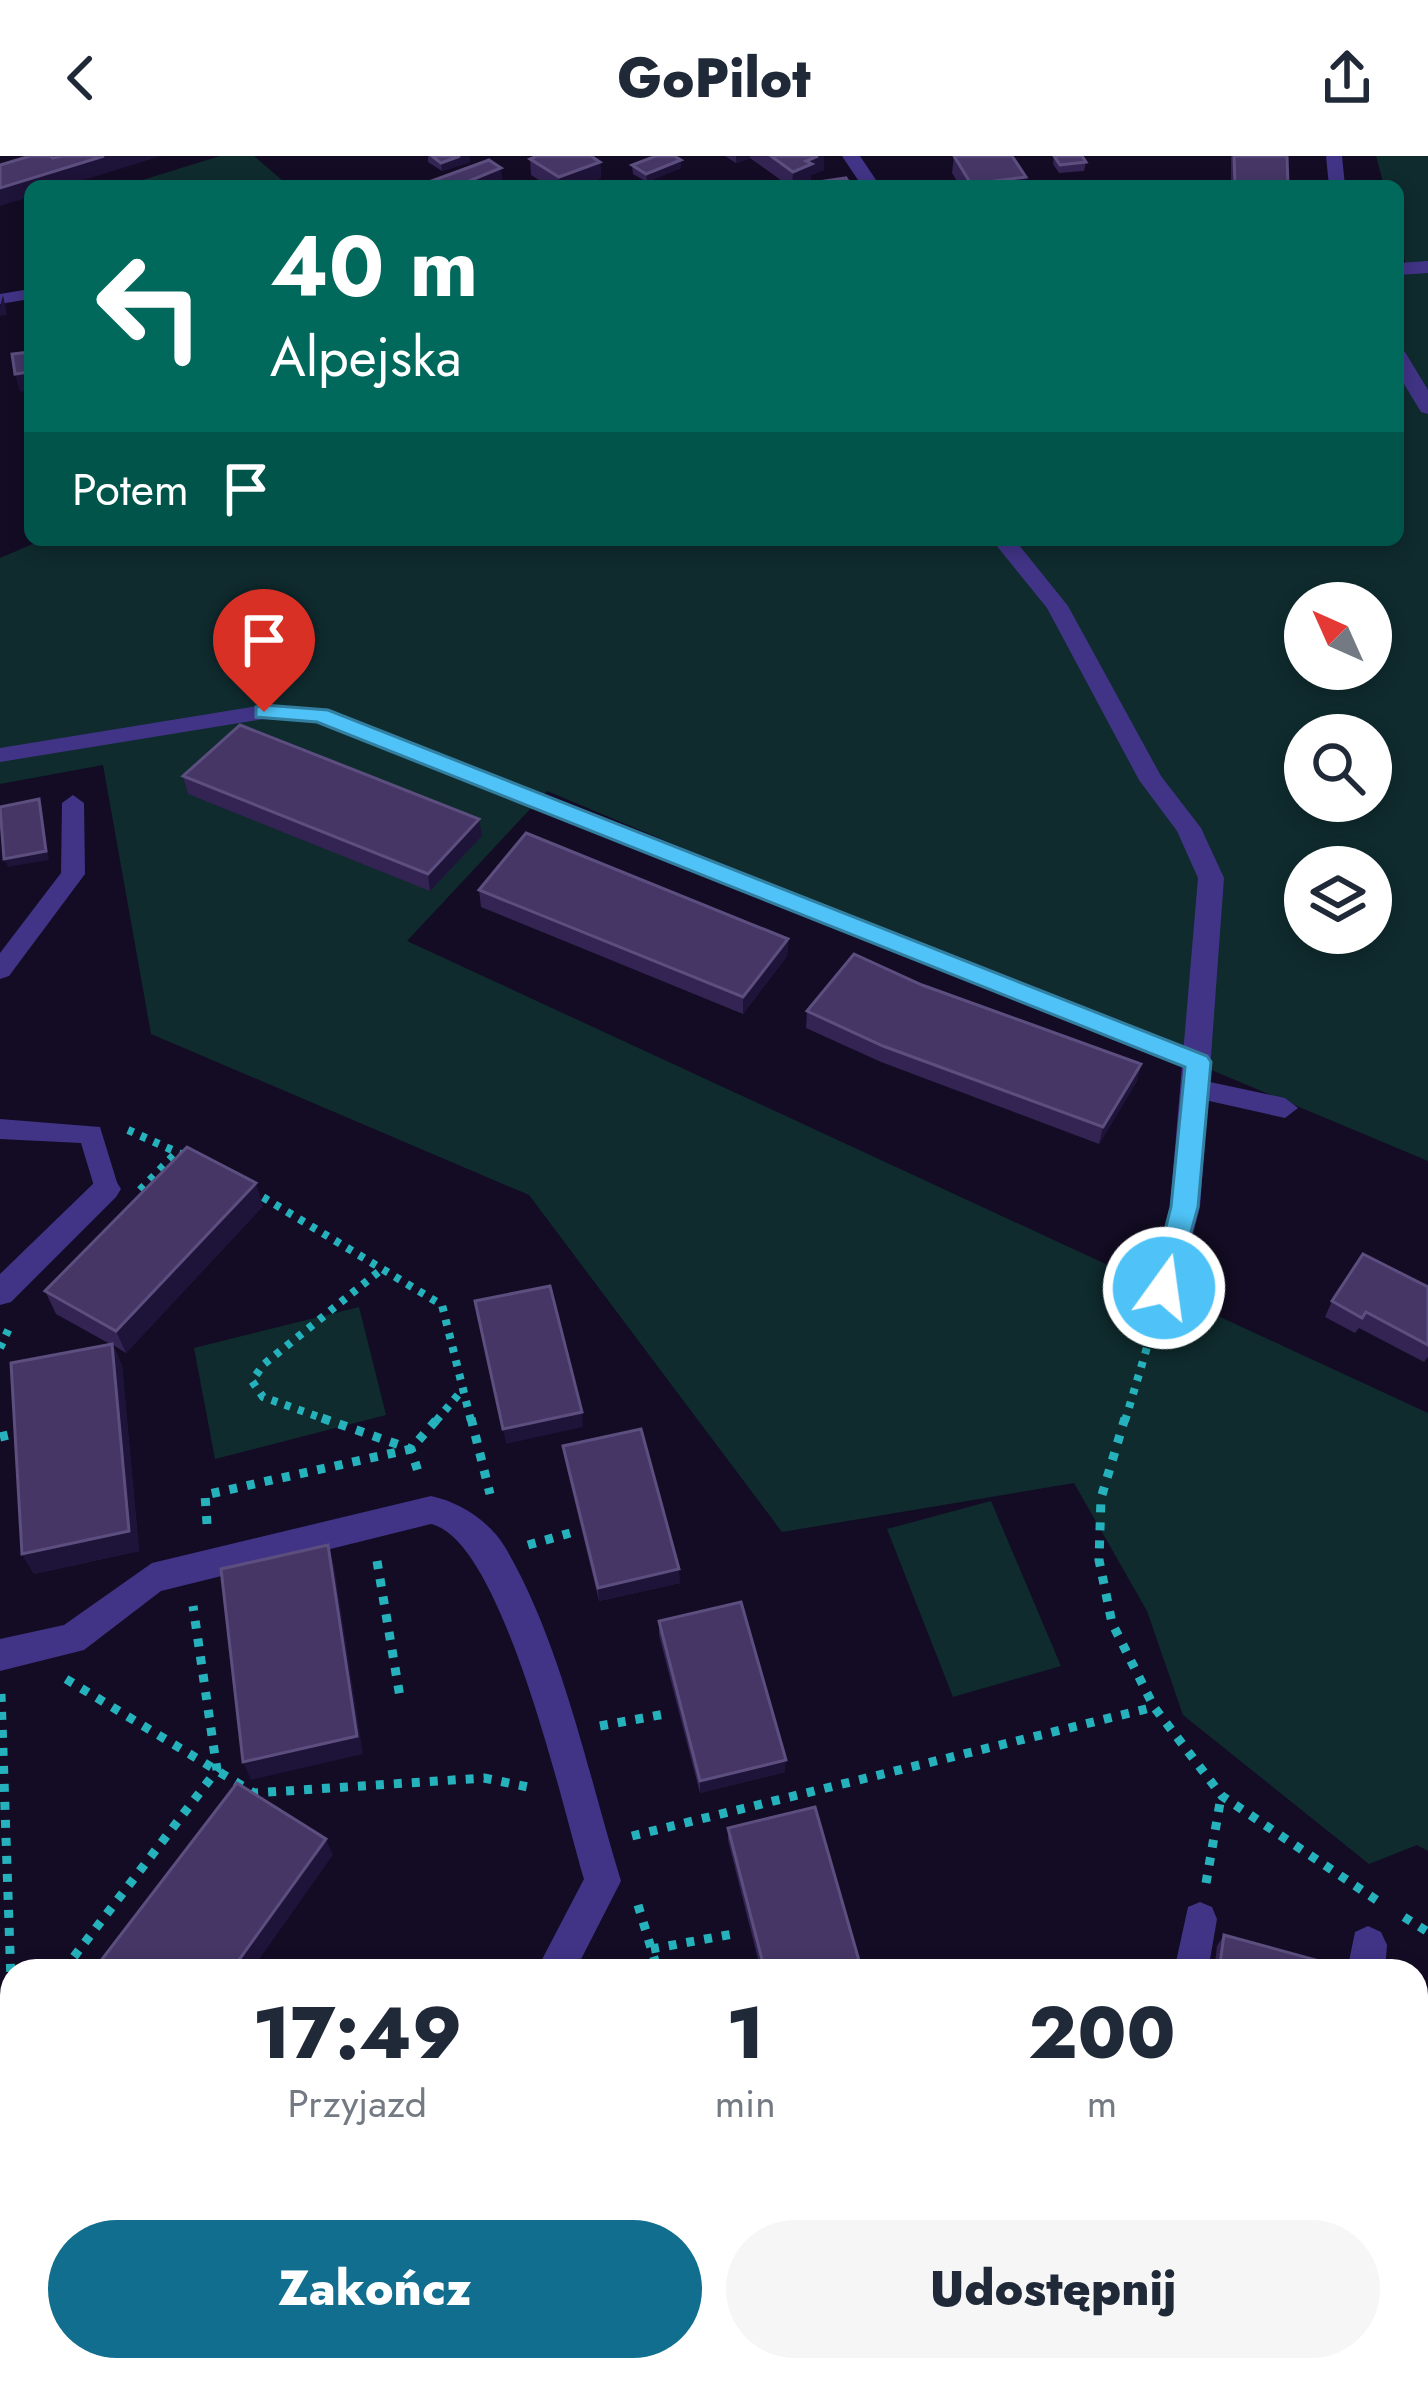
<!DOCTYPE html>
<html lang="pl">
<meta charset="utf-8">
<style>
:root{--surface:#fff;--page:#f6f6f7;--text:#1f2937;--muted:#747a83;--accent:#116e8f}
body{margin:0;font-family:Jost,sans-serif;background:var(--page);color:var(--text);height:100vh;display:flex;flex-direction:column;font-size:45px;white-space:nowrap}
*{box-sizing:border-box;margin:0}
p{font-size:39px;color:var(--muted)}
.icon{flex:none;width:66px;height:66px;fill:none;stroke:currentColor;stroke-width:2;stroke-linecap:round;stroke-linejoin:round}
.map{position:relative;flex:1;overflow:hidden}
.panel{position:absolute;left:0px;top:1803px;width:1428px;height:423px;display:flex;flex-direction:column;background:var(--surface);border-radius:36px 36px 0 0;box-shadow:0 6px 18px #0003}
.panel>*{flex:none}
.guide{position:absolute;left:24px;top:24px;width:1380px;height:366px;border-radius:18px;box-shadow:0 6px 18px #0003;background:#00695c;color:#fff;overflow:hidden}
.needle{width:78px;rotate:315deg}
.buttons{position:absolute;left:1284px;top:426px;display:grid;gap:24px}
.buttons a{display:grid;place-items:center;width:108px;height:108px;border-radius:50%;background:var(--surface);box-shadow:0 6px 18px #0003;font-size:60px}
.pin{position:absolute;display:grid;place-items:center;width:102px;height:102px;color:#fff;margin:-123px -51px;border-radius:50% 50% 50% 0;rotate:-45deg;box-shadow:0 0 12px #0007}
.pin .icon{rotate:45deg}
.me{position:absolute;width:132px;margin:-66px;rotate:14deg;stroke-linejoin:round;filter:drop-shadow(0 0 9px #0008)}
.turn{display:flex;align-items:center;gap:42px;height:252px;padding:0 48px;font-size:54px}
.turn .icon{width:156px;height:156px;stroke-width:2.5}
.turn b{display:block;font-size:84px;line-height:102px}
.then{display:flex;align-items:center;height:114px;padding:0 48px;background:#0003;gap:24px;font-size:45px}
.eta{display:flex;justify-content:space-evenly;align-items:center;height:204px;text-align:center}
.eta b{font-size:72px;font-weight:800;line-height:84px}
.cta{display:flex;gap:24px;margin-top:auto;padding:24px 48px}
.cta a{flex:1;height:138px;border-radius:72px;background:var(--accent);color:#fff;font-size:48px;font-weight:800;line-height:138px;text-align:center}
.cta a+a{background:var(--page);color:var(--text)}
header{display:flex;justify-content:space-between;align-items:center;height:156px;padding:0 48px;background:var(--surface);font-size:54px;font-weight:800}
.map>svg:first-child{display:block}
</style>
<header><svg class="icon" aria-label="back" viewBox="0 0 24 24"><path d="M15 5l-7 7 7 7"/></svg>GoPilot<svg class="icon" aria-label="share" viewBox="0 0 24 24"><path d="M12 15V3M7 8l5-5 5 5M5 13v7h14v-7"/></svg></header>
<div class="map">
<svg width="1428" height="2225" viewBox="0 0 1428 2225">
<rect width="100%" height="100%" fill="#130c24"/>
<g fill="#0f2b2e" fill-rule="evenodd">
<path d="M 220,0 L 254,0 L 289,30 L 123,30 Z"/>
<path d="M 1376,0 L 1428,0 L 1428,1005 L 547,635 L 407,785 L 1428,1257 L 1428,1695 L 1417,1689 L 1369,1708 L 1183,1559 L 1147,1455 L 1074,1327 L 782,1376 L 529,1039 L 151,878 L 103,609 L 0,628 L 0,402 L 42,384 L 1398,384 L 1398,119 L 1408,117 L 1398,79 L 1398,30 L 1384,30 ZM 1305,447 L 1371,447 L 1371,513 L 1305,513 ZM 1305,579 L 1371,579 L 1371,645 L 1305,645 ZM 1305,711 L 1371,711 L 1371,777 L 1305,777 Z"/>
<path d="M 359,1151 L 386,1259 L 215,1303 L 194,1192 Z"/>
<path d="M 991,1345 L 1061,1510 L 953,1541 L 887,1373 Z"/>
</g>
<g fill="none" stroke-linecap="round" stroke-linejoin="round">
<g stroke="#26b2bc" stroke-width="8" stroke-dasharray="6 8" stroke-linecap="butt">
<path d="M 128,974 L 190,1002"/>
<path d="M 140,1034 L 177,996"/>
<path d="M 251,1034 L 442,1149 L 471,1265"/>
<path d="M 0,1192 L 10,1170"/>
<path d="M 330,1265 L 263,1241 L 252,1225 L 263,1209 L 382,1113"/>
<path d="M 436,1265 L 463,1233"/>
<path d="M 1125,1265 L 1154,1168"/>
</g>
<g stroke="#26b2bc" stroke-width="9" stroke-dasharray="8 10" stroke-linecap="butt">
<path d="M 322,1262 L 411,1293 L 419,1319"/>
<path d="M 471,1262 L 490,1338"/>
<path d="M 1125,1262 L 1101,1342 L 1099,1404 L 1112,1467 L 1154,1551 L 1222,1640 L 1381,1747"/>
<path d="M 0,1281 L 21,1276"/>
<path d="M 207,1368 L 205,1339 L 411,1293 L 438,1262"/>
<path d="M 528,1389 L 570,1377"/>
<path d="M 377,1405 L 401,1547"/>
<path d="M 66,1523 L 254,1637 L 484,1622 L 533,1632"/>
<path d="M 1,1538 L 12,1854"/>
<path d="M 600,1570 L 665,1558"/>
<path d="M 632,1680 L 1154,1551"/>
<path d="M 1206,1727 L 1221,1641"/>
<path d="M 638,1749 L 658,1815"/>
<path d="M 1404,1761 L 1428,1776"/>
<path d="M 651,1793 L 733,1778"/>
<path d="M 63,1815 L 217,1614 L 193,1450"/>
<path d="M 33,2214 L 34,2225"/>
<path d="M 728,2214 L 744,2225"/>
<path d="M 242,2225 L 245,2214"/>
<path d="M 271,2225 L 295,2214"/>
<path d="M 471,2225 L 478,2214"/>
</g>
<g fill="#413486" fill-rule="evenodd">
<path d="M 1326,0 L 1342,0 L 1345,30 L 1329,30 Z"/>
<path d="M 30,133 L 30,143 L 0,148 L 0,138 Z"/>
<path d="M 264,549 L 328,553 L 1207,899 L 1210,906 L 1207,913 L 1189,913 L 317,565 L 264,563 L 0,606 L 0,592 Z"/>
<path d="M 73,639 L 84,647 L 85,718 L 9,820 L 0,823 L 0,797 L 61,717 L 62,647 Z"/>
<path d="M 1196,923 L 1285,942 L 1298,952 L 1285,962 L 1187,940 L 1183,933 Z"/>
<path d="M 0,963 L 100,971 L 119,1033 L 115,1040 L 97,1040 L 81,987 L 0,983 Z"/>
<path d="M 1200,1746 L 1212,1751 L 1217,1763 L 1208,1815 L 1174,1815 L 1188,1751 Z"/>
<path d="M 1105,2214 L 1143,2214 L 1141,2225 L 1103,2225 Z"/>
</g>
<g fill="#413486" fill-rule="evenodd">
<path d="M 842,0 L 860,0 L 880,30 L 862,30 Z"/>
<path d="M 1428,105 L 1428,117 L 1398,119 L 1398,107 Z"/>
<path d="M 1398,194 L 1405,196 L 1428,234 L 1428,258 L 1421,256 L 1398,218 Z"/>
<path d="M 992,384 L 1015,384 L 1068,450 L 1161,620 L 1201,672 L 1224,722 L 1200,1051 L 1179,1132 L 1175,1141 L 1164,1144 L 1153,1141 L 1149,1132 L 1170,1051 L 1198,722 L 1177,675 L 1139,624 L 1047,452 Z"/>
<path d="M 106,1022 L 116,1025 L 121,1033 L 116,1041 L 11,1146 L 0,1149 L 0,1118 L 96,1025 Z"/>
<path d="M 431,1340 C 460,1346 489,1365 505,1391 C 562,1488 588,1618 621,1725 L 575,1815 L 536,1815 L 584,1723 C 563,1654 503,1384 431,1368 L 161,1435 L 84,1494 L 0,1515 L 0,1483 L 64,1469 L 152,1407 Z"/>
<path d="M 1368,1770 L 1381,1776 L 1387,1789 L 1385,1815 L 1347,1815 L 1355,1776 Z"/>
<path d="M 1308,2214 L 1350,2214 L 1349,2225 L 1307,2225 Z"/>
</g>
</g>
<g fill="#332453">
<path d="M 428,0 L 469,0 L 470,6 L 442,15 L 428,6 Z"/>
<path d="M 725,0 L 824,0 L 824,14 L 811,19 L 811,25 L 803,28 L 851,30 L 789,30 L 750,2 L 736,7 Z"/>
<path d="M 954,0 L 1026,21 L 1025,30 L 960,30 L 952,17 Z"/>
<path d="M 1054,0 L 1086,6 L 1084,15 L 1059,17 L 1053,8 Z"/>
<path d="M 1231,0 L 1287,0 L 1288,30 L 1231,30 Z"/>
<path d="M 530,3 L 600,6 L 601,22 L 581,30 L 548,30 L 531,19 Z"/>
<path d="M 632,9 L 681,12 L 647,26 L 633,18 Z"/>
<path d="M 183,620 L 482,680 L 430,735 L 188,638 Z"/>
<path d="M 479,734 L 788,783 L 787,800 L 743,858 L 481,751 Z"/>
<path d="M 922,829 L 1141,908 L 1137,925 L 1099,988 L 881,906 L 806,872 L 807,855 Z"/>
<path d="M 263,1050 L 126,1197 L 113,1189 L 122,1210 L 139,1395 L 34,1418 L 22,1398 L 110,1188 L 56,1158 L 45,1135 Z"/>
<path d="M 1428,1131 L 1428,1201 L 1424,1206 L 1359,1172 L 1355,1177 L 1325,1161 L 1332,1145 Z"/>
<path d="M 563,1290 L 680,1427 L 599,1445 L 565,1305 Z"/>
<path d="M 659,1465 L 785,1616 L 700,1637 L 659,1479 Z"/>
<path d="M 728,1672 L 862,1815 L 761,1815 L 728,1684 Z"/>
<path d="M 1224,1779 L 1315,1815 L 1214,1815 L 1217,1790 Z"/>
<path d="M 1428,2041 L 1428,2093 L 1416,2086 L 1416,2077 Z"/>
<path d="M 1163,2214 L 1276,2214 L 1275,2225 L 1162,2225 Z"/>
</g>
<g fill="#1e1338">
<path d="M 104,0 L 161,0 L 65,30 L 30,30 L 30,41 L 0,50 L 0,32 Z"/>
<path d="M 460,0 L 469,0 L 470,6 L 442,15 L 441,7 Z"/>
<path d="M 736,0 L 750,0 L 750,2 L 736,7 Z"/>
<path d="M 818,0 L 824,0 L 824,14 L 811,19 L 811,25 L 798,30 L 792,30 L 793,16 L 806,5 Z"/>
<path d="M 681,4 L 681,12 L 647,26 L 646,18 Z"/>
<path d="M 600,6 L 601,22 L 581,30 L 559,30 L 559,21 Z"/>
<path d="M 501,12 L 503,29 L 500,30 L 457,30 Z"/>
<path d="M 1026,21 L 1025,30 L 971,30 L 971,28 Z"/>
<path d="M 3,139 L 7,159 L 0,160 L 0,151 Z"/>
<path d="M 30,216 L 30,234 L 20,236 L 15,218 Z"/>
<path d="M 39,643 L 42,652 L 49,704 L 8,711 L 4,703 Z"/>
<path d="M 479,663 L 482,680 L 430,735 L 428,718 Z"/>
<path d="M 788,783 L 787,800 L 743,858 L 743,841 Z"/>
<path d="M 1141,908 L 1137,925 L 1099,988 L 1103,971 Z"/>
<path d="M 256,1027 L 263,1050 L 126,1197 L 116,1175 Z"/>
<path d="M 112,1188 L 122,1210 L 139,1395 L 34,1418 L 22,1398 Z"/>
<path d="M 582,1256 L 583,1271 L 506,1288 L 503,1273 Z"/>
<path d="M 328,1389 L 334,1409 L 363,1598 L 251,1624 L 243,1606 Z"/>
<path d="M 679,1413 L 680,1427 L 599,1445 L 598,1432 Z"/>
<path d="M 786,1604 L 785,1616 L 700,1637 L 700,1625 Z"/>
<path d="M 326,1683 L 333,1699 L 251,1815 L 231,1815 Z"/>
<path d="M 186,2214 L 221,2215 L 185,2225 L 147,2225 Z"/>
</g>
<g fill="#453665" stroke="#5c4e7e" stroke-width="3">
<path d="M 30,0 L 50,0 L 53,2 L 62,0 L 104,0 L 0,32 L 0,9 Z"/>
<path d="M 432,0 L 460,0 L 441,7 Z"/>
<path d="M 537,0 L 591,0 L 600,6 L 559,21 L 530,3 Z"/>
<path d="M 656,0 L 674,0 L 681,4 L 646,18 L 632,9 Z"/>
<path d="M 771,0 L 818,0 L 806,5 L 812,8 L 793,16 Z"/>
<path d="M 954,0 L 1012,0 L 1026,21 L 971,28 Z"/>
<path d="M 1054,0 L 1082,0 L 1086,6 L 1060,9 Z"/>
<path d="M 1234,0 L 1287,0 L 1288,30 L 1235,30 Z"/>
<path d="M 489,4 L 501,12 L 457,30 L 418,30 Z"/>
<path d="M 846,22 L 851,30 L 798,29 Z"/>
<path d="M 30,196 L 30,216 L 15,218 L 12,198 Z"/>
<path d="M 240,569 L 479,663 L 428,718 L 183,620 Z"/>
<path d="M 39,643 L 46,695 L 4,703 L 0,651 Z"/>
<path d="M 526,677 L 788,783 L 743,841 L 479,734 Z"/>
<path d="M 854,798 L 922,829 L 1141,908 L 1103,971 L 883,890 L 807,855 Z"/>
<path d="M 187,991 L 256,1027 L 116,1175 L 45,1135 Z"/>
<path d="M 1363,1098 L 1428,1131 L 1428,1189 L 1366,1156 L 1362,1162 L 1332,1145 Z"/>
<path d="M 550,1130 L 582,1256 L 503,1273 L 475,1145 Z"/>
<path d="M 112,1188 L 129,1375 L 22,1398 L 11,1207 Z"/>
<path d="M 641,1273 L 679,1413 L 598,1432 L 563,1290 Z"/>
<path d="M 328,1389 L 357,1580 L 243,1606 L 221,1413 Z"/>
<path d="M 741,1446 L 786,1604 L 700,1625 L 659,1465 Z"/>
<path d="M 237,1627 L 326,1683 L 231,1815 L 93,1815 Z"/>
<path d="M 815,1651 L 862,1815 L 765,1815 L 728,1672 Z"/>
<path d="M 1224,1779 L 1316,1804 L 1315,1815 L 1219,1815 Z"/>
<path d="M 70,2214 L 186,2214 L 147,2225 L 71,2225 Z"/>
<path d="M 565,2214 L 638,2214 L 656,2225 L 560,2225 Z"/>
<path d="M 1170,2214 L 1276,2214 L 1275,2225 L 1168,2225 Z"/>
</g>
<path fill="#4fc3f7" stroke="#337fa1" stroke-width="3" d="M 264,549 L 328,554 L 1207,900 L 1211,906 L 1198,1051 L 1173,1140 L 1164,1143 L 1150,1132 L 1171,1051 L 1185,911 L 317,566 L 256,561 L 256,551 Z"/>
</svg>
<div class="buttons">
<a><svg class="needle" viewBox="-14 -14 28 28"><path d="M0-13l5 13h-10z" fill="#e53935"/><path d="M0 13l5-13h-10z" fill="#747a83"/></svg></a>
<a><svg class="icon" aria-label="search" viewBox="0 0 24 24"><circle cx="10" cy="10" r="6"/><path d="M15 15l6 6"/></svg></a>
<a><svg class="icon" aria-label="layers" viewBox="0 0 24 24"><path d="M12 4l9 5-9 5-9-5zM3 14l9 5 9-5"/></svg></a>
</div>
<div class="pin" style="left:264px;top:556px;background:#d93025"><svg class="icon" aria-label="arrive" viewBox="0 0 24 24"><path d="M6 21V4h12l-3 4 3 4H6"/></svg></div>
<svg class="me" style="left:1164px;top:1132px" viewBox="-20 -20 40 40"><circle r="17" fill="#4fc3f7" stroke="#fff" stroke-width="3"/><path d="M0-11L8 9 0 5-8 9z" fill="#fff"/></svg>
<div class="guide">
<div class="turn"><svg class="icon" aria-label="left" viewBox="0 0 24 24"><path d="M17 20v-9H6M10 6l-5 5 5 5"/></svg><div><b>40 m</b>Alpejska</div></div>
<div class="then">Potem<svg class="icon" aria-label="arrive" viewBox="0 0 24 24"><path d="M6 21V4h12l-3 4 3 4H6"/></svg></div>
</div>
<section class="panel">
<div class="eta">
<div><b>17:49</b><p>Przyjazd</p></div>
<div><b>1</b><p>min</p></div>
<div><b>200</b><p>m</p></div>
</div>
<div class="cta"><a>Zakończ</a><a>Udostępnij</a></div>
</section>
</div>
